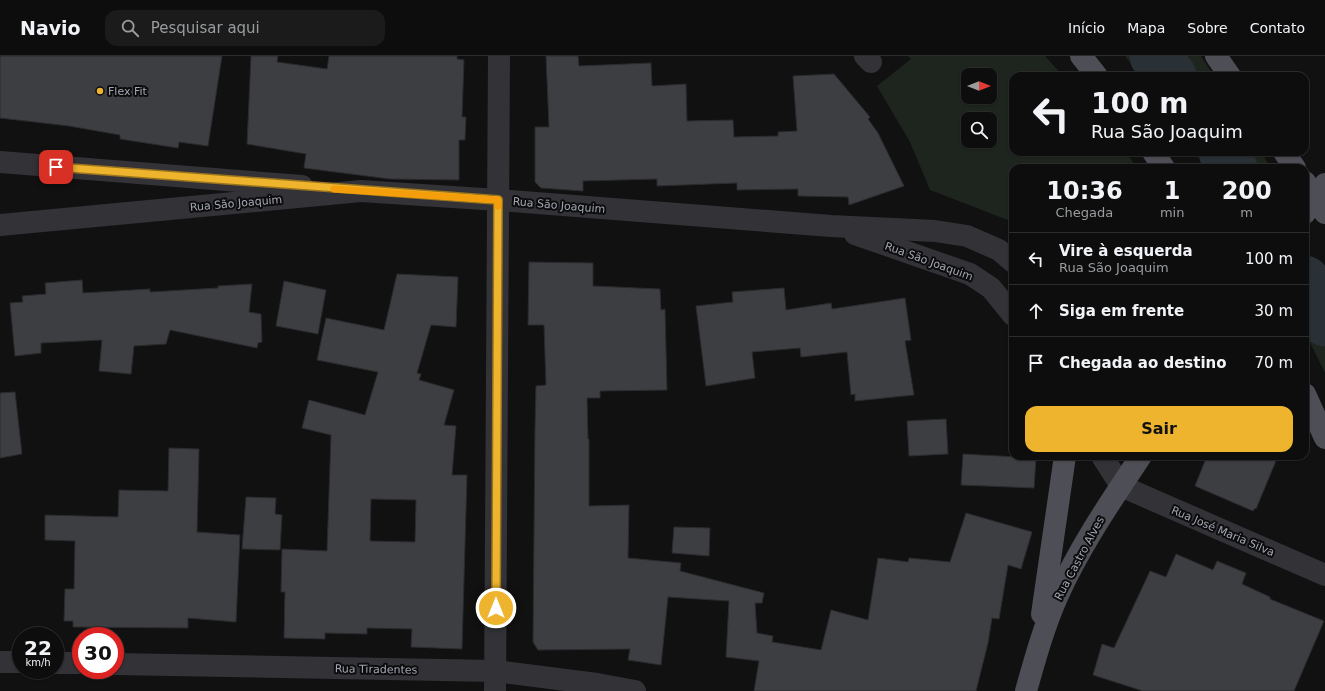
<!DOCTYPE html>
<html lang="pt">
<meta charset="utf-8">
<style>
:root{--surface:#0d0d0e;--page:#1b1b1c;--text:#f1f3f6;--muted:#9a9c9e;--line:#2d2d2e;--accent:#eeb42d}
body{margin:0;font-family:"DejaVu Sans",sans-serif;background:var(--page);color:var(--text);height:100vh;display:flex;flex-direction:column;font-size:15px;white-space:nowrap}
*{box-sizing:border-box;margin:0}
p{font-size:13px;color:var(--muted)}
.icon{flex:none;width:22px;height:22px;fill:none;stroke:currentColor;stroke-width:2;stroke-linecap:round;stroke-linejoin:round}
.map{position:relative;flex:1;overflow:hidden}
.panel{position:absolute;left:1009px;top:108px;width:300px;height:296px;display:flex;flex-direction:column;background:var(--surface);border-radius:12px;box-shadow:0 1px 3px #0004,0 0 0 1px var(--line)}
.panel>*{flex:none}
.top-card{position:absolute;left:1009px;top:16px;width:300px;height:84px;border-radius:12px;box-shadow:0 1px 3px #0004,0 0 0 1px var(--line);background:#0d0d0e;color:var(--text);overflow:hidden}
.needle{width:26px;rotate:90deg}
.tools{position:absolute;left:961px;top:12px;display:grid;gap:8px}
.tools a{display:grid;place-items:center;width:36px;height:36px;border-radius:8px;background:var(--surface);box-shadow:0 1px 3px #0004,0 0 0 1px var(--line);font-size:20px}
.speed{position:absolute;left:12px;top:571px;display:flex;gap:8px;font-size:20px;font-weight:700;text-align:center}
.speed>*{display:grid;place-content:center;width:52px;height:52px;border-radius:50%;background:var(--surface);box-shadow:0 1px 3px #0004,0 0 0 1px var(--line);line-height:1}
.speed small{font-size:10px;font-weight:400}
.speed .limit{border:6px solid #d22;background:#fff;color:#111}
.pin{position:absolute;display:grid;place-items:center;width:34px;height:34px;color:#fff;margin:-17px;border-radius:8px;box-shadow:0 2px 6px #0006}
.me{position:absolute;width:44px;margin:-22px;rotate:0deg;stroke-linejoin:round;filter:drop-shadow(0 0 3px #0008)}
.turn{display:flex;align-items:center;gap:14px;height:84px;padding:0 16px;font-size:18px}
.turn .icon{width:52px;height:52px;stroke-width:2.5}
.turn b{display:block;font-size:28px;line-height:34px}
.eta{display:flex;justify-content:space-evenly;align-items:center;height:68px;text-align:center}
.eta b{font-size:24px;font-weight:700;line-height:28px}
.button{display:flex;gap:8px;margin-top:auto;padding:8px 16px}
.button a{flex:1;height:46px;border-radius:12px;background:var(--accent);color:#111;font-size:16px;font-weight:700;line-height:46px;text-align:center}
ul{padding:0;list-style:none}
li{display:flex;align-items:center;gap:12px;height:52px;padding:0 16px;border-top:1px solid var(--line)}
li div{flex:1}
li b{display:block;font-size:15px}
li em{font-style:normal}
header{display:flex;align-items:center;gap:24px;box-sizing:border-box;height:56px;padding:0 20px;background:var(--surface);border-bottom:1px solid var(--line)}
header strong{font-size:19px}
nav{display:flex;gap:22px;margin-inline-start:auto;font-size:14px}
.search{width:280px;height:36px;background:var(--page);display:flex;align-items:center;gap:10px;box-sizing:border-box;padding:0 14px;border-radius:12px;color:var(--muted);font-size:15px}
.map>svg:first-child{display:block}
</style>
<header>
<strong>Navio</strong>
<div class="search"><svg class="icon" aria-label="search" viewBox="0 0 24 24"><circle cx="10" cy="10" r="6"/><path d="M15 15l6 6"/></svg>Pesquisar aqui</div>
<nav><a>Início</a><a>Mapa</a><a>Sobre</a><a>Contato</a></nav>
</header>
<div class="map">
<svg width="1325" height="635" viewBox="0 0 1325 635">
<rect width="100%" height="100%" fill="#111112"/>
<g fill="#1d251e" fill-rule="evenodd">
<path d="M 908,0 L 1045,0 L 1063,20 L 1013,20 L 1013,96 L 1126,96 L 1137,112 L 1013,112 L 1013,166 L 930,134 L 910,86 L 877,30 L 911,3 ZM 968,19 L 990,19 L 990,41 L 968,41 ZM 968,63 L 990,63 L 990,85 L 968,85 Z"/>
<path d="M 1125,0 L 1201,0 L 1214,20 L 1141,20 Z"/>
<path d="M 1196,96 L 1261,96 L 1271,112 L 1206,112 Z"/>
<path d="M 1325,230 L 1325,317 L 1305,276 L 1305,257 Z"/>
</g>
<g fill="none" stroke-linecap="round" stroke-linejoin="round">
<g stroke="#293137" stroke-width="49">
<path d="M 1154,0 L 1172,20"/>
<path d="M 1223,96 L 1233,112"/>
<path d="M 1305,224 L 1325,266"/>
</g>
</g>
<g fill="#3d3e42" stroke="#2b2b2e" fill-rule="evenodd">
<path d="M 0,0 L 222,0 L 208,90 L 179,86 L 178,92 L 120,83 L 120,79 L 69,70 L 0,62 Z"/>
<path d="M 251,0 L 278,0 L 277,6 L 327,13 L 329,0 L 457,0 L 457,3 L 464,4 L 462,61 L 466,61 L 465,84 L 459,84 L 459,124 L 390,123 L 304,112 L 306,98 L 247,88 Z"/>
<path d="M 546,0 L 578,0 L 579,10 L 651,7 L 652,30 L 686,28 L 687,65 L 733,64 L 734,81 L 778,80 L 778,76 L 797,75 L 793,20 L 834,18 L 870,61 L 868,63 L 878,77 L 904,130 L 849,149 L 848,141 L 798,140 L 798,133 L 737,134 L 737,127 L 657,130 L 657,123 L 583,125 L 583,135 L 541,132 L 535,126 L 535,71 L 549,71 Z"/>
<path d="M 529,206 L 593,207 L 593,230 L 660,233 L 661,254 L 665,253 L 667,334 L 600,335 L 600,342 L 587,342 L 588,383 L 589,383 L 589,450 L 629,449 L 628,502 L 681,507 L 680,515 L 764,537 L 762,547 L 755,547 L 757,577 L 773,580 L 772,586 L 821,594 L 831,554 L 868,564 L 878,502 L 908,506 L 909,502 L 950,506 L 966,457 L 1032,476 L 1021,513 L 1008,509 L 999,563 L 992,562 L 988,587 L 976,635 L 754,635 L 759,605 L 726,601 L 729,545 L 668,541 L 661,609 L 628,604 L 630,593 L 538,594 L 533,586 L 535,372 L 536,330 L 546,329 L 544,269 L 528,269 Z"/>
<path d="M 397,218 L 458,221 L 456,271 L 431,269 L 417,317 L 421,318 L 419,324 L 454,334 L 444,369 L 456,370 L 452,419 L 467,419 L 462,593 L 411,591 L 412,573 L 367,572 L 367,578 L 325,577 L 325,583 L 284,582 L 285,536 L 281,536 L 282,493 L 327,495 L 331,379 L 302,372 L 309,344 L 365,359 L 378,316 L 317,304 L 326,262 L 384,274 ZM 371,443 L 416,444 L 415,486 L 370,485 Z"/>
<path d="M 82,224 L 83,237 L 150,233 L 150,236 L 218,232 L 218,230 L 252,228 L 249,256 L 261,258 L 262,286 L 258,287 L 257,292 L 170,274 L 166,288 L 134,290 L 131,318 L 99,315 L 102,284 L 41,287 L 41,297 L 15,300 L 10,247 L 23,246 L 22,240 L 46,238 L 45,227 Z"/>
<path d="M 284,225 L 326,234 L 318,278 L 276,270 Z"/>
<path d="M 784,232 L 786,254 L 831,247 L 832,253 L 905,242 L 911,284 L 905,285 L 914,339 L 855,345 L 855,338 L 851,339 L 847,296 L 801,301 L 800,292 L 752,296 L 755,322 L 706,330 L 696,250 L 733,246 L 732,236 Z"/>
<path d="M 15,336 L 22,398 L 0,402 L 0,337 Z"/>
<path d="M 946,363 L 948,398 L 909,400 L 907,365 Z"/>
<path d="M 169,392 L 199,393 L 197,476 L 240,479 L 236,566 L 188,562 L 188,572 L 73,571 L 73,565 L 64,565 L 65,533 L 74,533 L 75,485 L 45,484 L 45,459 L 118,461 L 119,434 L 168,435 Z"/>
<path d="M 963,398 L 1036,402 L 1034,432 L 961,429 Z"/>
<path d="M 1207,400 L 1278,400 L 1256,453 L 1255,452 L 1253,455 L 1195,430 Z"/>
<path d="M 246,441 L 276,442 L 275,458 L 282,459 L 280,494 L 242,493 Z"/>
<path d="M 674,471 L 710,472 L 709,500 L 672,497 Z"/>
<path d="M 1176,498 L 1213,514 L 1217,505 L 1246,517 L 1242,528 L 1270,541 L 1270,543 L 1324,565 L 1294,635 L 1143,635 L 1093,619 L 1102,588 L 1114,592 L 1150,515 L 1166,521 Z"/>
</g>
<g fill="none" stroke-linecap="round" stroke-linejoin="round">
<g stroke="#323237" stroke-width="22">
<path d="M 865,0 L 871,6"/>
<path d="M 0,106 L 302,130"/>
<path d="M 0,169 L 361,135 L 498,144 L 831,170 L 935,175 L 967,180 L 999,194 L 1013,206"/>
<path d="M 855,178 L 970,218 L 991,232 L 1013,259"/>
<path d="M 1102,400 L 1121,430 L 1325,519"/>
<path d="M 0,606 L 21,606"/>
<path d="M 55,607 L 81,607"/>
<path d="M 115,608 L 495,615 L 597,628 L 635,635"/>
<path d="M 495,635 L 499,0"/>
</g>
<g stroke="#4e4f56" stroke-width="22">
<path d="M 1081,0 L 1097,20"/>
<path d="M 1216,0 L 1230,20"/>
<path d="M 1153,96 L 1164,112"/>
<path d="M 1284,96 L 1295,112"/>
<path d="M 1305,126 L 1325,157"/>
<path d="M 1305,157 L 1325,128"/>
<path d="M 1305,338 L 1325,382"/>
<path d="M 1042,558 L 1065,400"/>
<path d="M 1026,635 C 1035,603 1044,570 1058,539 C 1080,490 1111,445 1141,400"/>
</g>
</g>
<g fill="none" stroke-linecap="round" stroke-linejoin="round">
<defs>
<path id="route" d="M 56,111 L 498,144 L 496,552"/>
</defs>
<use href="#route" stroke="#9b751d" stroke-width="10"/>
<use href="#route" stroke="#eeb42d" stroke-width="7"/>
<path stroke="#f59e0b" stroke-width="7" d="M 334,133 L 498,144 L 498,150"/>
</g>
<circle fill="#eeb42d" stroke="#0c0c0d" stroke-width="1.5" cx="100" cy="35" r="4"/>
<g text-anchor="middle" stroke-width="4" stroke-linejoin="round" paint-order="stroke">
<g font-size="11" fill="#a2a7b3" stroke="#0c0c0d" text-anchor="start">
<text x="108" y="39">Flex Fit</text>
</g>
<g font-size="11" fill="#a2a7b3" stroke="#0c0c0d">
<text transform="translate(236 147) rotate(-5)" y="4">Rua São Joaquim</text>
<text transform="translate(559 149) rotate(5)" y="4">Rua São Joaquim</text>
<text transform="translate(929 205) rotate(20)" y="4">Rua São Joaquim</text>
<text transform="translate(1223 475) rotate(23)" y="4">Rua José Maria Silva</text>
<text transform="translate(1079 502) rotate(-62)" y="4">Rua Castro Alves</text>
<text transform="translate(376 613) rotate(1)" y="4">Rua Tiradentes</text>
</g>
</g>
</svg>
<div class="tools">
<a><svg class="needle" viewBox="-14 -14 28 28"><path d="M0-13l5 13h-10z" fill="#e53935"/><path d="M0 13l5-13h-10z" fill="#9a9c9e"/></svg></a>
<a><svg class="icon" aria-label="search" viewBox="0 0 24 24"><circle cx="10" cy="10" r="6"/><path d="M15 15l6 6"/></svg></a>
</div>
<div class="speed"><div>22<small>km/h</small></div><div class="limit">30</div></div>
<div class="pin" style="left:56px;top:111px;background:#d93025"><svg class="icon" aria-label="arrive" viewBox="0 0 24 24"><path d="M6 21V4h12l-3 4 3 4H6"/></svg></div>
<svg class="me" style="left:496px;top:552px" viewBox="-20 -20 40 40"><circle r="17" fill="#eeb42d" stroke="#fff" stroke-width="3"/><path d="M0-11L8 9 0 5-8 9z" fill="#fff"/></svg>
<div class="top-card">
<div class="turn"><svg class="icon" aria-label="left" viewBox="0 0 24 24"><path d="M17 20v-9H6M10 6l-5 5 5 5"/></svg><div><b>100 m</b>Rua São Joaquim</div></div>
</div>
<section class="panel">
<div class="eta">
<div><b>10:36</b><p>Chegada</p></div>
<div><b>1</b><p>min</p></div>
<div><b>200</b><p>m</p></div>
</div>
<ul>
<li><svg class="icon" aria-label="left" viewBox="0 0 24 24"><path d="M17 20v-9H6M10 6l-5 5 5 5"/></svg><div><b>Vire à esquerda</b><p>Rua São Joaquim</p></div><em>100 m</em></li>
<li><svg class="icon" aria-label="ahead" viewBox="0 0 24 24"><path d="M12 20V5M6 11l6-6 6 6"/></svg><div><b>Siga em frente</b></div><em>30 m</em></li>
<li><svg class="icon" aria-label="arrive" viewBox="0 0 24 24"><path d="M6 21V4h12l-3 4 3 4H6"/></svg><div><b>Chegada ao destino</b></div><em>70 m</em></li>
</ul>
<div class="button"><a>Sair</a></div>
</section>
</div>
